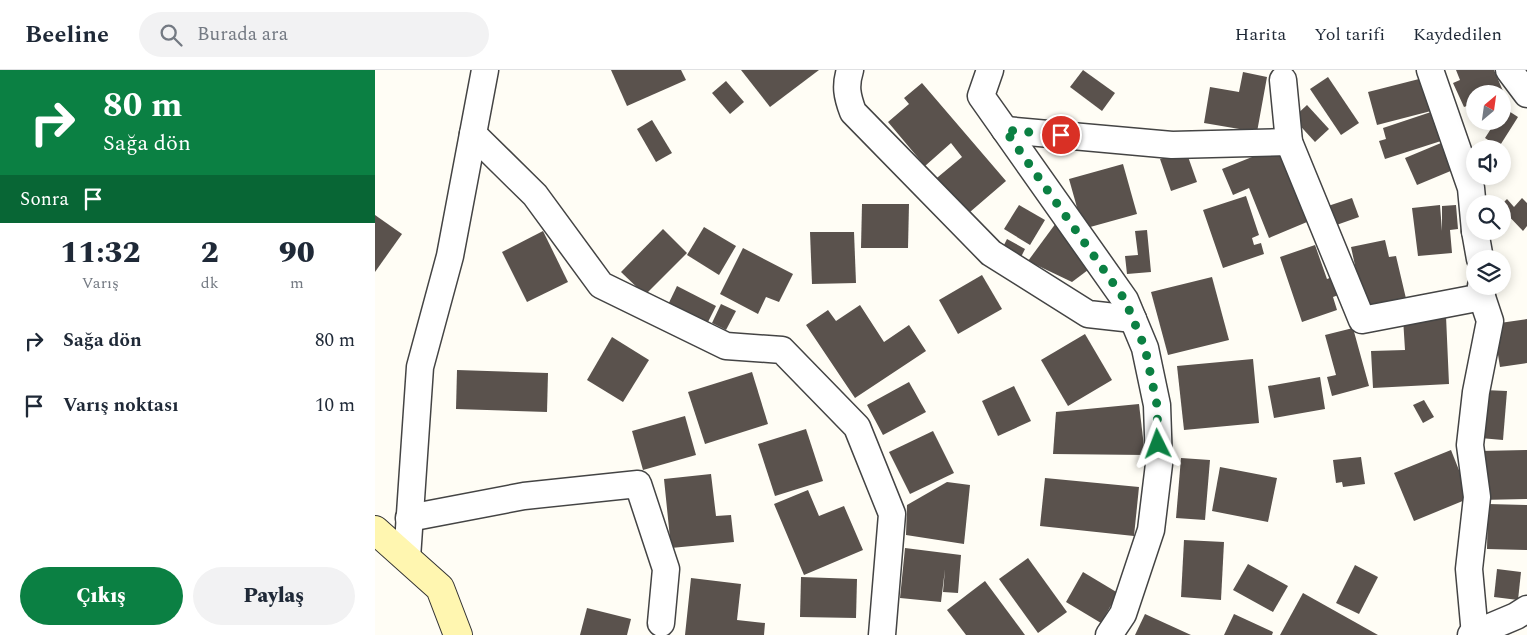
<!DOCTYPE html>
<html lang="tr">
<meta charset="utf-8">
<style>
:root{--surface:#fff;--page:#f2f2f3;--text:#1f2937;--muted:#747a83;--line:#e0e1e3;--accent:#0b8043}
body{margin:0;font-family:Spectral,serif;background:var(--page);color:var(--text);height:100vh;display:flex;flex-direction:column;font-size:19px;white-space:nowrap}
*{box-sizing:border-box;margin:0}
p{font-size:16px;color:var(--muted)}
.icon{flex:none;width:28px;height:28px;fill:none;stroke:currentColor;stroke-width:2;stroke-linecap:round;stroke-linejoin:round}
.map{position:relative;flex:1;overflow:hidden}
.sheet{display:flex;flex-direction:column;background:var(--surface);width:375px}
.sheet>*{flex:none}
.banner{background:#0b8043;color:#fff;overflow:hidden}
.needle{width:32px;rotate:29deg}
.tools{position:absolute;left:1091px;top:15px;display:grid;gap:10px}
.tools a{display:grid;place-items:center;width:45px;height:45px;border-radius:50%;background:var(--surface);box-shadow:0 2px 12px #0003;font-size:25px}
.pin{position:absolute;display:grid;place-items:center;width:42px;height:42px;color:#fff;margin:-21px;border:2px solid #fff;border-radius:50%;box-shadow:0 1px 5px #0007}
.me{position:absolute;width:55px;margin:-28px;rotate:357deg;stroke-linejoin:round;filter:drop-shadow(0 0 4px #0008)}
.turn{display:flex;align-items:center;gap:18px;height:105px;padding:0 20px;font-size:22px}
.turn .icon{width:65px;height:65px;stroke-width:2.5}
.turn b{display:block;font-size:35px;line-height:42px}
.then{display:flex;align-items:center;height:48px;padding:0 20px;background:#0003;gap:10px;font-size:19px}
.eta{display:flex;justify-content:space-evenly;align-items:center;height:85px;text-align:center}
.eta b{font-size:30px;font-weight:800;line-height:35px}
.cta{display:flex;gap:10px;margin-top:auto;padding:10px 20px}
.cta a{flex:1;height:58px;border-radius:30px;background:var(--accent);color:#fff;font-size:20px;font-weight:800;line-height:58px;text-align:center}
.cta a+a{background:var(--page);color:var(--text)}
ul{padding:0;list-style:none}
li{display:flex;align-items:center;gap:15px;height:65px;padding:0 20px}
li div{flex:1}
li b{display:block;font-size:19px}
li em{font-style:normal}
header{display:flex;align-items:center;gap:30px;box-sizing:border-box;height:70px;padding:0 25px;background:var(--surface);border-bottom:1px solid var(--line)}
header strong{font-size:24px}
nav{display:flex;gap:28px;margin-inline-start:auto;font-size:18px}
.search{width:350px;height:45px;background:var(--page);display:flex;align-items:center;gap:12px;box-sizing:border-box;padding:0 18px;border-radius:28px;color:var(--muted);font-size:19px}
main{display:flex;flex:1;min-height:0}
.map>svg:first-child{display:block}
</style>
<header>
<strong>Beeline</strong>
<div class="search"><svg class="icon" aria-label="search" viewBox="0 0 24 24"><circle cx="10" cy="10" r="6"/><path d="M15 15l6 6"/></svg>Burada ara</div>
<nav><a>Harita</a><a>Yol tarifi</a><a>Kaydedilen</a></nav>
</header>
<main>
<section class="sheet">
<div class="banner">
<div class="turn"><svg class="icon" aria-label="right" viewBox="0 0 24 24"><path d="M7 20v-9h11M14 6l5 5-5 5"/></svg><div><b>80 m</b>Sağa dön</div></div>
<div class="then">Sonra<svg class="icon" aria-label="arrive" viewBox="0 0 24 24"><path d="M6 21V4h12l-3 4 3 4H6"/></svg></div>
</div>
<div class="eta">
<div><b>11:32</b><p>Varış</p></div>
<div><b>2</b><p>dk</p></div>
<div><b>90</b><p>m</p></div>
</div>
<ul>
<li><svg class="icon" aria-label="right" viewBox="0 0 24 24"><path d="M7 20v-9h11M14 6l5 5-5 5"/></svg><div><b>Sağa dön</b></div><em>80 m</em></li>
<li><svg class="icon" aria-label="arrive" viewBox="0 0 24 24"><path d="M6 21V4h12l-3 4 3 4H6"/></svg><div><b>Varış noktası</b></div><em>10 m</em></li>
</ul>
<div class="cta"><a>Çıkış</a><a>Paylaş</a></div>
</section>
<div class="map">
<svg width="1152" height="565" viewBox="0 0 1152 565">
<rect width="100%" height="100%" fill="#fffdf5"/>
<g fill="#5a524d">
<path d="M 236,0 L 306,0 L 311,10 L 252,36 Z"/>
<path d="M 366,0 L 444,0 L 395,37 Z"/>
<path d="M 708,0 L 740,23 L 727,41 L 695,17 Z"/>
<path d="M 1081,0 L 1119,0 L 1128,21 L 1121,24 L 1100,24 L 1100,33 L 1089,37 L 1078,13 L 1085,10 Z"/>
<path d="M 868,2 L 892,7 L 882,62 L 829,53 L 835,17 L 864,22 Z"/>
<path d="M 953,7 L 984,53 L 966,65 L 935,19 Z"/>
<path d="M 1048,8 L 1056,41 L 1002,55 L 993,22 Z"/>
<path d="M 351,11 L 369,32 L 355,44 L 337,23 Z"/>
<path d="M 547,13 L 631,111 L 588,148 L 557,112 L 587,87 L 576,73 L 550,96 L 513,52 L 534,34 L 529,28 Z"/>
<path d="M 932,35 L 954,59 L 940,72 L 918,48 Z"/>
<path d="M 1129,38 L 1143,47 L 1124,77 L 1110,68 L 1121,51 L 1128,51 Z"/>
<path d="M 1056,42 L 1066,71 L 1010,89 L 1004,71 L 1011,69 L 1008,58 Z"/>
<path d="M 277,50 L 297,83 L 281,92 L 262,59 Z"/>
<path d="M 1066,73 L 1078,100 L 1042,115 L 1030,88 Z"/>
<path d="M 902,77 L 932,152 L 894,168 L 874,118 L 858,125 L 847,99 Z"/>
<path d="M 811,81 L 822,112 L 796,121 L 785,89 Z"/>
<path d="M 748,94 L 762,144 L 708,159 L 694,109 Z"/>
<path d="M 871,126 L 884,165 L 877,168 L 879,175 L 886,173 L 889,184 L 848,198 L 828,140 Z"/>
<path d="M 977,128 L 984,147 L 953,158 L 947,138 Z"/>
<path d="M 1147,128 L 1152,133 L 1152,156 L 1148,161 L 1128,140 L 1128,133 L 1132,129 L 1139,137 Z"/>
<path d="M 487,134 L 534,134 L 533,178 L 486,178 Z"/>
<path d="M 644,135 L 670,150 L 655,175 L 629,159 Z"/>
<path d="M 1065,135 L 1067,161 L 1067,136 L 1081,135 L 1083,159 L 1075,160 L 1077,183 L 1043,186 L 1037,138 Z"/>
<path d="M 0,145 L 27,164 L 0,202 Z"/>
<path d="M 681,153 L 713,200 L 697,212 L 653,191 Z"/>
<path d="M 329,157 L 361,176 L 344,205 L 312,185 Z"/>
<path d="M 288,159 L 312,183 L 270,225 L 246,202 Z"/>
<path d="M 772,160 L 776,202 L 752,204 L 750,186 L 763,185 L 760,161 Z"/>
<path d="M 168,161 L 193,212 L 152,232 L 127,182 Z"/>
<path d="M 435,162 L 479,162 L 481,213 L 437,214 Z"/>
<path d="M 632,169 L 650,179 L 645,189 L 627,179 Z"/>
<path d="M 1010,170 L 1014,187 L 1021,186 L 1033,237 L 991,246 L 976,177 Z"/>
<path d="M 940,175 L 952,209 L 963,205 L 969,223 L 958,227 L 962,240 L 927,252 L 905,187 Z"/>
<path d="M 368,178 L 418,204 L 404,232 L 391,227 L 383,244 L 345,224 Z"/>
<path d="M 607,205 L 627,239 L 583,264 L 564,230 Z"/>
<path d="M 837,207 L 854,270 L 793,285 L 776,222 Z"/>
<path d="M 302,216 L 341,236 L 329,260 L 290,241 Z"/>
<path d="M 346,234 L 361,241 L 351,260 L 337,253 Z"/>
<path d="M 485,235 L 509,272 L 534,255 L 551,281 L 480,328 L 431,255 L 453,240 L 461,251 Z"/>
<path d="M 1071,246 L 1074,314 L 998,318 L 996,281 L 1030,280 L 1028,248 Z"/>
<path d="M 1152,249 L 1152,293 L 1125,297 L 1118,254 Z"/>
<path d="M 978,258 L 994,316 L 957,326 L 952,307 L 961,305 L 950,265 Z"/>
<path d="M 710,264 L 737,310 L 693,336 L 666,290 Z"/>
<path d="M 237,267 L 274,290 L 248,332 L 212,310 Z"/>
<path d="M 878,289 L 884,353 L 809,360 L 802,296 Z"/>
<path d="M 82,300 L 173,303 L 172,342 L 81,339 Z"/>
<path d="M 377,302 L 393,354 L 330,374 L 313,322 Z"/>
<path d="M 945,307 L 950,339 L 899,348 L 893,316 Z"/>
<path d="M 534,312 L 551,342 L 508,365 L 492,335 Z"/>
<path d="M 639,316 L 656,351 L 623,366 L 607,331 Z"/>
<path d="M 1109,320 L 1132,321 L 1128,370 L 1105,368 Z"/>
<path d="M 1049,330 L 1059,347 L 1048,353 L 1038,335 Z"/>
<path d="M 764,334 L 770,385 L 678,384 L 681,342 Z"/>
<path d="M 310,346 L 321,385 L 268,400 L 257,361 Z"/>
<path d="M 431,359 L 448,411 L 400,426 L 383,374 Z"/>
<path d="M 558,361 L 579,403 L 535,424 L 514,382 Z"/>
<path d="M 1076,380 L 1095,428 L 1039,451 L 1019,403 Z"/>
<path d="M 1152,380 L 1152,429 L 1105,430 L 1104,381 Z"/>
<path d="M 986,387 L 990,414 L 968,417 L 967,412 L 961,413 L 958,390 Z"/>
<path d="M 806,388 L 835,390 L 830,450 L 801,448 Z"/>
<path d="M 845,397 L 902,408 L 893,452 L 837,441 Z"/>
<path d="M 336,404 L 341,446 L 356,445 L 359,472 L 296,478 L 289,409 Z"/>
<path d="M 670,408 L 764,417 L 759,466 L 665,456 Z"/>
<path d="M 572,412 L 595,415 L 589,474 L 531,465 L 532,435 Z"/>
<path d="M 433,420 L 444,446 L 469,436 L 488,480 L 429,505 L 399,434 Z"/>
<path d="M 1113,434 L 1152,435 L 1152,480 L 1112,479 Z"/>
<path d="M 809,470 L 849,472 L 846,530 L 806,527 Z"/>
<path d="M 530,478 L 586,485 L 583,523 L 568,522 L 570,499 L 566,532 L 525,528 Z"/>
<path d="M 653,488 L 692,542 L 663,563 L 624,509 Z"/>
<path d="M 873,494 L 913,516 L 898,542 L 858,520 Z"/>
<path d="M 980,495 L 1003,507 L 984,544 L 961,533 Z"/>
<path d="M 1122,499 L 1146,502 L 1143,530 L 1119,527 Z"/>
<path d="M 708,502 L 743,523 L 726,553 L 691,532 Z"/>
<path d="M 426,507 L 482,509 L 481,548 L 425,547 Z"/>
<path d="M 316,508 L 366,514 L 362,550 L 390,553 L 389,565 L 310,565 Z"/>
<path d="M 610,511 L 650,565 L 591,565 L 572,540 Z"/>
<path d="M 928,523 L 1003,565 L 905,565 Z"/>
<path d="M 212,538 L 256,549 L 252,565 L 205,565 Z"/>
<path d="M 770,544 L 816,565 L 760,565 Z"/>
<path d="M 859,544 L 898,562 L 897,565 L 849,565 Z"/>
</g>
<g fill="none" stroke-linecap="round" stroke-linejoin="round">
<defs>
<g id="street">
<path d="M 475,0 C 470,16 472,26 478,42 L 616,183 L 713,244 L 758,249"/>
<path d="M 615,0 L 606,26 L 750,230 L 770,278 L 782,335 L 784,394 L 776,460 L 748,544 L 734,565"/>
<path d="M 1055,0 L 1096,118 L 1100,161"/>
<path d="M 1134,0 L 1152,24"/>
<path d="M 908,10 L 914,72 L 987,250 L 1107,227"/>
<path d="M 630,60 L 797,75 L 914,72"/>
<path d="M 98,64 L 160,125 L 226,215 L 351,276 L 407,280 L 482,357 L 517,444 L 507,565"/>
<path d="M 1100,161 L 1105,189"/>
<path d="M 34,448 L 149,426 L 263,414 L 291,499 L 286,553"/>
<path d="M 32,488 L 45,297 L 75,186 L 110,0"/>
<path d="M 1096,565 L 1141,546 L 1152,539"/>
<path d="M 1100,565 L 1094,499 L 1102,427 L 1095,375 L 1101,322 L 1115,251 L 1107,227 L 1106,216"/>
</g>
<path id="secondary" d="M 0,460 L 65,518 L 83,565"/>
</defs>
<use href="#street" stroke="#444" stroke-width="29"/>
<use href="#secondary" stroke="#333" stroke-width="30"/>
<use href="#street" stroke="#fff" stroke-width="26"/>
<use href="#secondary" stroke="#fff6b0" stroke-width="28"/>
</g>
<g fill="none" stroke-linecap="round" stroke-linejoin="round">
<path stroke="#0b8043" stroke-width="9" stroke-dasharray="0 16.2" d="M 686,65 L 630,60 L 750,230 L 770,278 L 782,335 L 783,374"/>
</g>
</svg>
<div class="tools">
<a><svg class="needle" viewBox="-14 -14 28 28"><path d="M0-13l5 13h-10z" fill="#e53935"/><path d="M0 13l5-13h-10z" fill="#747a83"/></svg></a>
<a><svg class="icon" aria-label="sound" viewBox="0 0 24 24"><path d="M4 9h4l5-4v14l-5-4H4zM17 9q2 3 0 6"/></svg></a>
<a><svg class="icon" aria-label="search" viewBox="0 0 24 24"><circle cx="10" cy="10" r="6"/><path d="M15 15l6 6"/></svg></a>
<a><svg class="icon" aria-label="layers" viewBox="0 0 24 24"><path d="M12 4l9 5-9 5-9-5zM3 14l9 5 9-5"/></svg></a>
</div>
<div class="pin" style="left:686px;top:65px;background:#d93025"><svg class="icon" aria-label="arrive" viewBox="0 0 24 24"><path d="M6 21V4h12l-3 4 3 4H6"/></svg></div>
<svg class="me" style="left:783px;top:374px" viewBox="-20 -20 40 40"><path d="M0-17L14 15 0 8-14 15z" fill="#0b8043" stroke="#fff" stroke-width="4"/></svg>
</div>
</main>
